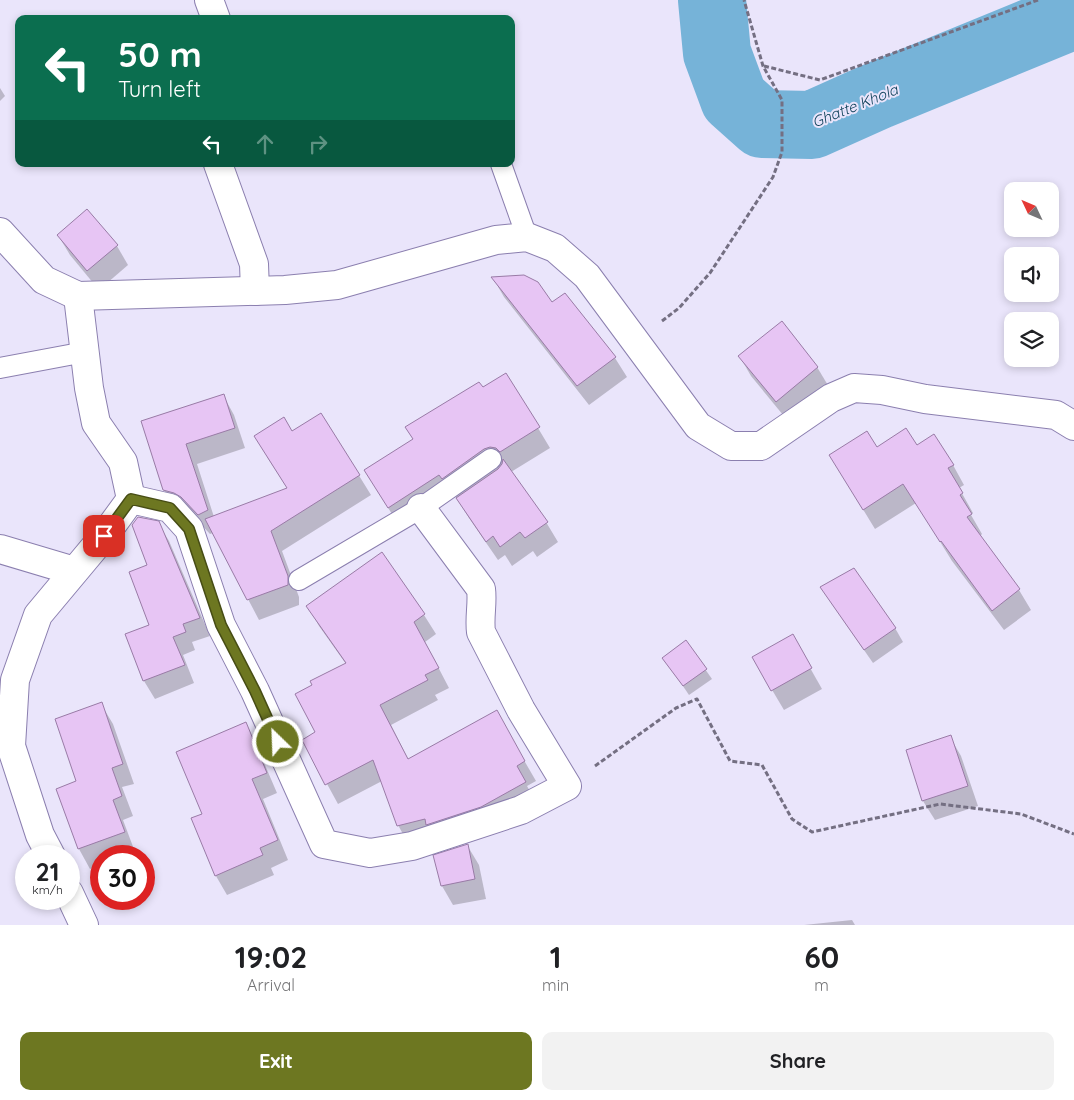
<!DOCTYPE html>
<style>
:root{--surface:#fff;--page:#f2f2f2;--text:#202124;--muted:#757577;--accent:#6d7721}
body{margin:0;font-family:Quicksand,sans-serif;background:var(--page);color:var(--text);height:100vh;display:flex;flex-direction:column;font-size:19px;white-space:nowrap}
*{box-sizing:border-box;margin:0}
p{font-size:16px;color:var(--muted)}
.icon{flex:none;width:28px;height:28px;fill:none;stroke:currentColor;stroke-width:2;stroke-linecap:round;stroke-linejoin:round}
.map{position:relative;height:925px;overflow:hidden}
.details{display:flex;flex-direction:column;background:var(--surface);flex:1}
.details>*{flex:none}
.banner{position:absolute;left:15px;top:15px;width:500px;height:152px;border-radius:10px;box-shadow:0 2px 8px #0003;background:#0b6e4f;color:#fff;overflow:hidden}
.needle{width:32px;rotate:314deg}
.tools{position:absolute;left:1004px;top:182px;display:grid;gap:10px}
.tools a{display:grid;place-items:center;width:55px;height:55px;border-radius:10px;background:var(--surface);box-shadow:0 2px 8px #0003;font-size:25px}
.speed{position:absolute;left:15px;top:845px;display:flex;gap:10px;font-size:25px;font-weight:700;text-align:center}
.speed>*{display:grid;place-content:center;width:65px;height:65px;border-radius:50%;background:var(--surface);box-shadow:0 2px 8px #0003;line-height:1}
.speed small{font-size:12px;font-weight:400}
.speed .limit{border:8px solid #d22;background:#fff;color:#111}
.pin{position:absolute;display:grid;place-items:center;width:42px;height:42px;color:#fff;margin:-21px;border-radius:10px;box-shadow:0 2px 8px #0006}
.me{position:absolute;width:55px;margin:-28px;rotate:336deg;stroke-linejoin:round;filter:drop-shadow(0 0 4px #0008)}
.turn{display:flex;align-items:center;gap:18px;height:105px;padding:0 20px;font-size:22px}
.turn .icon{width:65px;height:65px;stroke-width:2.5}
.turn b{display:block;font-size:35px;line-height:42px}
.lanes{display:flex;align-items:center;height:48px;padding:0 20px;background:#0003;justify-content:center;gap:25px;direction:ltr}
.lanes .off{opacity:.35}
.eta{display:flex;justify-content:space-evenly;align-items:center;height:85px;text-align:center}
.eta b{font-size:30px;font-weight:700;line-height:35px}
.action{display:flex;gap:10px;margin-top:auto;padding:10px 20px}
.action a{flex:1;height:58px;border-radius:10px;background:var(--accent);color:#fff;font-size:20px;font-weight:700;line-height:58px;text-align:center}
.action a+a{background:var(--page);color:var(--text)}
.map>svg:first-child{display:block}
</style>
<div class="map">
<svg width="1074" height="925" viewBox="0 0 1074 925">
<rect width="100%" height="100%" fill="#eae5fb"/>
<g fill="#0003">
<path d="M 0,88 L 5,96 L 0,101 Z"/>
<path d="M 58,235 L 117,246 L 128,265 L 99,290 L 70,255 Z"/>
<path d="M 493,278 L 552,304 L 564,295 L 615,358 L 627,377 L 589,405 L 504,297 Z"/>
<path d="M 740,357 L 817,367 L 829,387 L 788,421 L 751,376 Z"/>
<path d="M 506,375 L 550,448 L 511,472 L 546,522 L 558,542 L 537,557 L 533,551 L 512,566 L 505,555 L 498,560 L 469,518 L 456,497 L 454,498 L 452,494 L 400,527 L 377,490 L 414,440 L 482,389 Z"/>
<path d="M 223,395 L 234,415 L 245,448 L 197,464 L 214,517 L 288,489 L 267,457 L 292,433 L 321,414 L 371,495 L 282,551 L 299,597 L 299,605 L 259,620 L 213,533 L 210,534 L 194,517 L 176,510 L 164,490 L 142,421 Z"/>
<path d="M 916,447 L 953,465 L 964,485 L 959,488 L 973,513 L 971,515 L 982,534 L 980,536 L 1019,590 L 1031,610 L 1004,630 L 952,561 L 916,503 L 875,529 L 842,475 L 876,448 Z"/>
<path d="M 158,523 L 169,541 L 210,636 L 192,642 L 195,650 L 183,655 L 194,683 L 155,699 L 144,681 L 127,635 L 151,626 L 148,566 Z"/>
<path d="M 382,554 L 424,615 L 436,634 L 425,642 L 449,688 L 435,695 L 438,700 L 391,725 L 409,761 L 496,712 L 536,781 L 527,786 L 536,802 L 409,845 L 398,825 L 382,781 L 338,804 L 303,740 L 316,733 L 313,686 L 346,664 L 319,626 L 308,606 Z"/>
<path d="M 830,601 L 895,628 L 903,642 L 873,663 Z"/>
<path d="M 792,636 L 822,689 L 784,710 L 753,658 Z"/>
<path d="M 686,642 L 712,679 L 689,695 L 664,658 Z"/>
<path d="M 101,704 L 113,724 L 134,784 L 122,787 L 133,816 L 123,820 L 135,852 L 124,856 L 101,856 L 101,865 L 90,869 L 79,849 L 57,789 L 78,782 Z"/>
<path d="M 245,724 L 256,744 L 277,793 L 263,799 L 288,860 L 271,868 L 274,875 L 227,895 L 216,876 L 204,814 Z"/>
<path d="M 950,737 L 961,756 L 978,806 L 935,820 L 923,801 L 908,751 Z"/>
<path d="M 467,845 L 479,865 L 486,899 L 453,905 L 442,886 Z"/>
<path d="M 852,920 L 855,925 L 804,925 Z"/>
</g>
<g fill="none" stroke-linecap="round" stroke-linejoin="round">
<path stroke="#76b3d8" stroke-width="68" d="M 712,0 L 717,53 L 734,99 L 762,124 L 812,125 L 879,95 L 1074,15"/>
</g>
<g fill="#e7c5f4" stroke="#997ba6">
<path d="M 87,209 L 118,245 L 87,271 L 57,235 Z"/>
<path d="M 524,275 L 538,282 L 552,302 L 565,293 L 616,357 L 577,386 L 491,277 Z"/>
<path d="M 782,321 L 818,367 L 776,402 L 738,356 Z"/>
<path d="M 506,373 L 540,427 L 500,452 L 496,448 L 490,447 L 484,449 L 442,479 L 439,475 L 388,508 L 364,470 L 413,439 L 405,427 L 479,382 L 483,387 Z"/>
<path d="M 224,394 L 235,428 L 186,444 L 208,510 L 198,515 L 181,497 L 174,493 L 163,490 L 141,421 Z"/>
<path d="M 321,413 L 360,475 L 271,531 L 288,576 L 288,585 L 247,600 L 205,519 L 287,488 L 254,436 L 284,417 L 292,431 Z"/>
<path d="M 906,428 L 917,445 L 934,434 L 954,465 L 948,468 L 963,493 L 960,495 L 972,514 L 967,517 L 1020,589 L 992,611 L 941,541 L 940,542 L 903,484 L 863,510 L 829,455 L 867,431 L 877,447 Z"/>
<path d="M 503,459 L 548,522 L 525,538 L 520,532 L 500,547 L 493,536 L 486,542 L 456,498 L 498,469 L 502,464 Z"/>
<path d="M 138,517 L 159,521 L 200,618 L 183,624 L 186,632 L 173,637 L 185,665 L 143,681 L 125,634 L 149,625 L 129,572 L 147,565 L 132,525 Z"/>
<path d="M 382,552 L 425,614 L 414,622 L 439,668 L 425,675 L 428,680 L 380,705 L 408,759 L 497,710 L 525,761 L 517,766 L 526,782 L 481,807 L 426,825 L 425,819 L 397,826 L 373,760 L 325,785 L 302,740 L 315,732 L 295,694 L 312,685 L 310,681 L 346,663 L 306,606 Z"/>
<path d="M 854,568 L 896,628 L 864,650 L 820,587 Z"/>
<path d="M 793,634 L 812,668 L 771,691 L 752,657 Z"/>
<path d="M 686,640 L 707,669 L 683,686 L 662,658 Z"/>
<path d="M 102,702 L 123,764 L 112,768 L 122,796 L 113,800 L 125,832 L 78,849 L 56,789 L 76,781 L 55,719 Z"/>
<path d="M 246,722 L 267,773 L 252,779 L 278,840 L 260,848 L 263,855 L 215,876 L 191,818 L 202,814 L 176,752 Z"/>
<path d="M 951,735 L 968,786 L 922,801 L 906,750 Z"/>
<path d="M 468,844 L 475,879 L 441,886 L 433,855 Z"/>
</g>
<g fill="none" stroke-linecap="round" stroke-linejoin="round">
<defs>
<g id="lane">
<path d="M 501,164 L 527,237"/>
<path d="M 0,368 L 85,352"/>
<path d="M 299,580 L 421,508 L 491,459"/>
</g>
<g id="street">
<path d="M 209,0 L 216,19"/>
<path d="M 218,164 L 254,264 L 255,291"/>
<path d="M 0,232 L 44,280 L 78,296 L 285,290 L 337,285 L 496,240 L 527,237 L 555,248 L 587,276 L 698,426 L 731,446 L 761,446 L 831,398 L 854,388 L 882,390 L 925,399 L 1056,415 L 1074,426"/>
<path d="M 131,499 L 170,508 L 189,529 L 221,625 L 255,691 L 324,844 L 370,853 L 412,846 L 521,810 L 567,786 L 521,710 L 481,632 C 479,617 483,603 481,589 L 421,508"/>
<path d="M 0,549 L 74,571"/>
<path d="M 51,856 L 40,835 L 11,746 L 15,680 L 38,615 L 104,536 L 131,499 L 123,462 L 96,423 L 89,388 L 78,296"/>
<path d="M 69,893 L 84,925"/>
</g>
</defs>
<use href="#lane" stroke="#8b7faf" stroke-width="22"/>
<use href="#street" stroke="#8b7faf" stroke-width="30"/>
<g stroke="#746f82" stroke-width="3" stroke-dasharray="5 2.5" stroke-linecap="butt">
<path d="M 764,66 L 820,80 L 1038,0"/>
<path d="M 662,321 L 679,308 L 710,273 L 773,177 L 782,152 L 782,100 L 763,66 L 744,0"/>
<path d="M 595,766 L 676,708 L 697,699 L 730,761 L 762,765 L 792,819 L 812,832 L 940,804 L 1021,814 L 1074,834"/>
</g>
<use href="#lane" stroke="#fff" stroke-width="20"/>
<use href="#street" stroke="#fff" stroke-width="28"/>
</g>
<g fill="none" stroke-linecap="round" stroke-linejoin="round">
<defs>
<path id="route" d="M 104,536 L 131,499 L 170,508 L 189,529 L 221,625 L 255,691 L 278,742"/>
</defs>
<use href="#route" stroke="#474d15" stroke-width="12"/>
<use href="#route" stroke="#6d7721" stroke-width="9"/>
</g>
<g text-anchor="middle" stroke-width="4" stroke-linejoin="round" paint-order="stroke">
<g font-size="15" font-style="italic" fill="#0e415a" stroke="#eae5fb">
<text transform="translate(855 106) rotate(-22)" y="5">Ghatte Khola</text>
</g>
</g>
</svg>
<div class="tools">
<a><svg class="needle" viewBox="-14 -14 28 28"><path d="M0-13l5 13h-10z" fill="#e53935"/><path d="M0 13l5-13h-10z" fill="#757577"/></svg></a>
<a><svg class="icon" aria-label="sound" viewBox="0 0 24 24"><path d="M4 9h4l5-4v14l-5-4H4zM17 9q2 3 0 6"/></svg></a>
<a><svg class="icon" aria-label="layers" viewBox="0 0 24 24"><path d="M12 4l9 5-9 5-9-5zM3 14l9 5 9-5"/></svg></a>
</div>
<div class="speed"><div>21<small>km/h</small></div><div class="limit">30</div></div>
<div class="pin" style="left:104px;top:536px;background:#d93025"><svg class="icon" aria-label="arrive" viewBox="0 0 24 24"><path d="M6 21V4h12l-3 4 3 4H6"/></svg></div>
<svg class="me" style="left:278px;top:742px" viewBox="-20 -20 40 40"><circle r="17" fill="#6d7721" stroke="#fff" stroke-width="3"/><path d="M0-11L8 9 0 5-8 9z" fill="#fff"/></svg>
<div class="banner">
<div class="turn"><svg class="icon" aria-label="left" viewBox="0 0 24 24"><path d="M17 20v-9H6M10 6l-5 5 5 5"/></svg><div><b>50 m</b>Turn left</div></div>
<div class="lanes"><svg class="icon" aria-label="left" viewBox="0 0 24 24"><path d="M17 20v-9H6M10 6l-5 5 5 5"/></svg><svg class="icon off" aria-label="ahead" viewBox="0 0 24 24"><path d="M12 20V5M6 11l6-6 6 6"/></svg><svg class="icon off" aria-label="right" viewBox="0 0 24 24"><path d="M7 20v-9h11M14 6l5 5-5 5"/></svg></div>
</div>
</div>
<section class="details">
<div class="eta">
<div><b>19:02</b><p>Arrival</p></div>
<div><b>1</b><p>min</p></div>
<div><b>60</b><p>m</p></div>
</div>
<div class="action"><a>Exit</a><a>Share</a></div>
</section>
